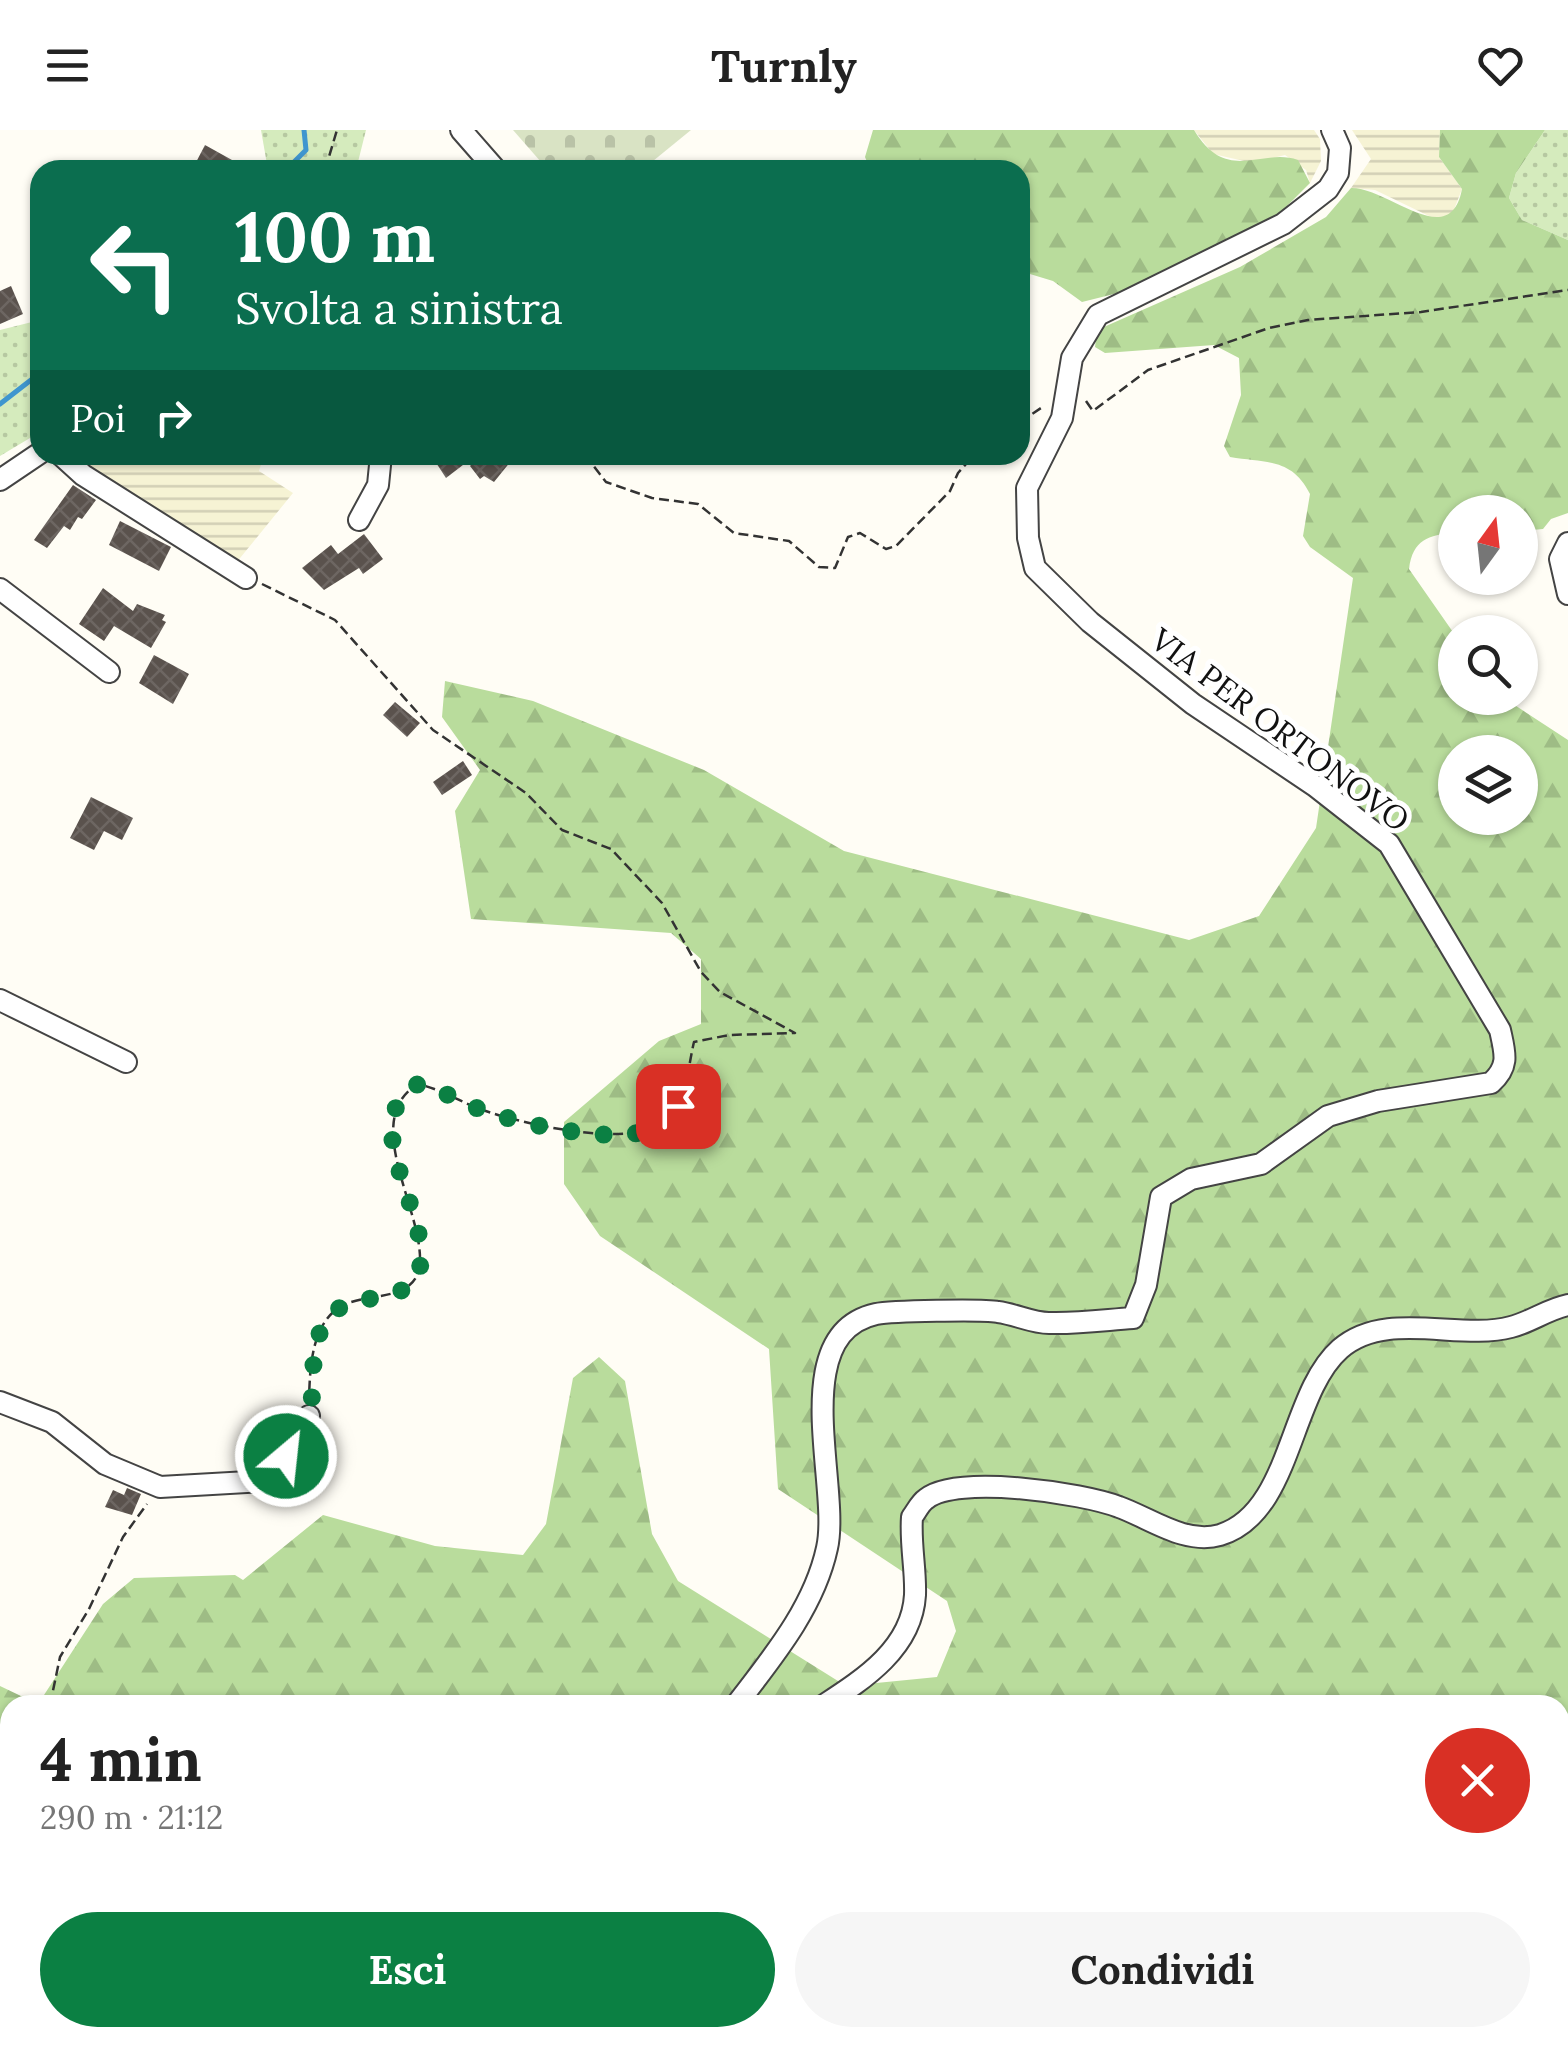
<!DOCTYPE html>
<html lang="it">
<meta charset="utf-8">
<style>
:root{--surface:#fff;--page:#f6f6f6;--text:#222;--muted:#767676;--accent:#0b8043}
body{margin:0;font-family:Lora,serif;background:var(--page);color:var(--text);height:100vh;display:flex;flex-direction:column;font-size:38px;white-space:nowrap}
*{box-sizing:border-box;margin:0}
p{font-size:32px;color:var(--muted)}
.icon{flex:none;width:55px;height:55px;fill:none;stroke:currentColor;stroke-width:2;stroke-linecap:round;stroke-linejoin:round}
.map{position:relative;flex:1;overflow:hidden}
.sheet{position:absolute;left:0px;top:1565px;width:1570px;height:352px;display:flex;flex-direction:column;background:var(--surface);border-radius:30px 30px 0 0;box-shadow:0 2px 8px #0004}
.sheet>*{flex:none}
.top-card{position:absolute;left:30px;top:30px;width:1000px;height:305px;border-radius:30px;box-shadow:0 2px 8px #0004;background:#0b6e4f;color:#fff;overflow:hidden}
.needle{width:65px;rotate:15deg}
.fabs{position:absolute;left:1438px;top:365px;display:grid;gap:20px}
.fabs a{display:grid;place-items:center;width:100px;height:100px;border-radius:50%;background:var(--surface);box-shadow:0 2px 8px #0004;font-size:50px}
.pin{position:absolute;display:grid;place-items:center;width:85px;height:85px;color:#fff;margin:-42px;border-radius:20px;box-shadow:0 5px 15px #0006}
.me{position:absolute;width:110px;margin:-55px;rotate:28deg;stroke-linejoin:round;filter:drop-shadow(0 0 8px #0008)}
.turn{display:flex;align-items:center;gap:35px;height:210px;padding:0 40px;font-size:45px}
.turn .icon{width:130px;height:130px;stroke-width:2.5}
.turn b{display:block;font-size:70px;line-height:85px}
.then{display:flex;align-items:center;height:95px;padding:0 40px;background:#0003;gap:20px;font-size:38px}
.round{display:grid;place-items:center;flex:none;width:105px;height:105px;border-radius:52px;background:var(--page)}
.summary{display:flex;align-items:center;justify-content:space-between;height:170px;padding:0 40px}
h1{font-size:60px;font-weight:700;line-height:75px}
.button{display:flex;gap:20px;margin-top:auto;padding:20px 40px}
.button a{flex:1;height:115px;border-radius:60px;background:var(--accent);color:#fff;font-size:40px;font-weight:700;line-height:115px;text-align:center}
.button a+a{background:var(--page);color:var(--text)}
header{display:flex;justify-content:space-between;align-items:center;height:130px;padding:0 40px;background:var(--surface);font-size:45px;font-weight:700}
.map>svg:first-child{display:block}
</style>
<header><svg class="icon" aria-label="menu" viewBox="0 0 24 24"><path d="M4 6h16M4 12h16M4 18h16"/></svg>Turnly<svg class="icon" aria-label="heart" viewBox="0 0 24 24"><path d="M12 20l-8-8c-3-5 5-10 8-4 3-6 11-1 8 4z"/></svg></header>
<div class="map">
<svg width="1568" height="1917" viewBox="0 0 1568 1917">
<defs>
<pattern id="farmland-rules" width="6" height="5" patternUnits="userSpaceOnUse" patternTransform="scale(2.5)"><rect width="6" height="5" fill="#f6f3d4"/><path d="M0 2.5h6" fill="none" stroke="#d2cfb5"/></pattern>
<pattern id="grass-dots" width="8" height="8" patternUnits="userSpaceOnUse" patternTransform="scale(2.5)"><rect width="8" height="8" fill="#d5ebbd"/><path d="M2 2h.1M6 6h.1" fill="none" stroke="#b6c8a1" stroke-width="1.8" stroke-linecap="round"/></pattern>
<pattern id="forest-firs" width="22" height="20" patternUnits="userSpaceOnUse" patternTransform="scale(2.5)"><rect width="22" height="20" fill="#b9dc9c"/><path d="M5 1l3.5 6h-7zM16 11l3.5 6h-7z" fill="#9ebc85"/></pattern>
<pattern id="cemetery-stones" width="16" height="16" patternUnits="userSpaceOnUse" patternTransform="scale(2.5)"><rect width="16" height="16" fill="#d9e3c4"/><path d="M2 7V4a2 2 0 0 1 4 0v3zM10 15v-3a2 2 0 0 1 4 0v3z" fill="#b9c2a7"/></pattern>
<pattern id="building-cross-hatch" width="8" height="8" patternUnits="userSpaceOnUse" patternTransform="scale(2.5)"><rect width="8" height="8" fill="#5a524d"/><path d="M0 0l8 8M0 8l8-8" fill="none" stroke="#6d6662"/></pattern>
</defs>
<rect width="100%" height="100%" fill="#fffdf5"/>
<g fill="url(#farmland-rules)">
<path d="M 1194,0 L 1314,0 L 1320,9 L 1321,31 L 1310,53 L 1306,40 L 1285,25 L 1253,33 L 1213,24 Z"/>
<path d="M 1352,0 L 1440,0 L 1439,27 L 1462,59 L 1453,82 L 1443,88 L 1431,87 L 1375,60 L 1351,58 L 1371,29 Z"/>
<path d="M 72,325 L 264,325 L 259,341 L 293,363 L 236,433 L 97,349 Z"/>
<path d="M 37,1908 L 575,1908 L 575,1916 L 45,1917 Z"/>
</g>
<g fill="url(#grass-dots)">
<path d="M 261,0 L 366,0 L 356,40 L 268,40 Z"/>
<path d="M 1545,0 L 1568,0 L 1568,110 L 1522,90 L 1509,68 L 1516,43 Z"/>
<path d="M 40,190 L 40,302 L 0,326 L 0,200 Z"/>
</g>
<g fill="url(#forest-firs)" fill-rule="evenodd">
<path d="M 873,0 L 1194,0 C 1227,55 1262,17 1298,30 L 1310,53 L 1277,86 L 1142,157 L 1082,172 L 1053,151 L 1020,141 L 1020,40 L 871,40 L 865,27 Z"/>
<path d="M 1440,0 L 1545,0 L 1516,43 L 1509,68 L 1522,90 L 1568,110 L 1568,383 L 1551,389 L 1543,399 L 1520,401 L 1520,382 L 1455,382 L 1455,402 C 1428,406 1413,409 1409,439 L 1455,505 L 1455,568 L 1504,568 L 1568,610 L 1568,1917 L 575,1917 L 575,1908 L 1560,1908 L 1560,1575 L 10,1575 L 10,1908 L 37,1908 L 45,1917 L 0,1917 L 0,1556 L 21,1566 L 44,1565 L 103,1474 L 134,1448 L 235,1445 L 243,1450 L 323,1385 L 435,1416 L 523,1425 L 546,1394 L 573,1248 L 599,1227 L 625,1251 L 652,1404 L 678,1451 L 846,1556 L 937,1547 L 956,1501 L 947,1471 L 778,1359 L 769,1219 L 600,1106 L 564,1054 L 564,992 L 659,911 L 701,894 L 701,829 L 671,803 L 471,789 L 455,681 L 480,640 L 442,587 L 445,551 L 533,571 L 704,640 L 844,721 L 1189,810 L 1259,786 L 1316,698 L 1353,448 L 1310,417 L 1303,406 L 1310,364 C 1292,328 1267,333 1230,327 L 1224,316 L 1241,265 L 1239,228 L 1214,215 L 1105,223 L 1095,217 L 1097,200 L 1240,137 L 1326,87 L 1351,58 C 1388,57 1450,123 1462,59 L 1439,27 ZM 1455,622 L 1520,622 L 1520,688 L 1455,688 Z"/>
</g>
<path fill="url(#cemetery-stones)" d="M 513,0 L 691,0 L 642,40 L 548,40 Z"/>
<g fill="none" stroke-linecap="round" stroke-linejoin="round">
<g stroke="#3f96cf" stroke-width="5">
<path d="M 286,40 L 306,20 L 304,0"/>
<path d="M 0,274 L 40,243"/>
</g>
</g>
<g fill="url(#building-cross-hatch)">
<path d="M 205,15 L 232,30 L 226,40 L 192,40 Z"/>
<path d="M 11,156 L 23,184 L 0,194 L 0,161 Z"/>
<path d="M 431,325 L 476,325 L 446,348 Z"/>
<path d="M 480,325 L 516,325 L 494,352 L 484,346 L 480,349 L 470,336 Z"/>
<path d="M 73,355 L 96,370 L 82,389 L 78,387 L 70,400 L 64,396 L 47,418 L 34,410 Z"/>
<path d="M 120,391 L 171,417 L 159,441 L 109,415 Z"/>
<path d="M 364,404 L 383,429 L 363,444 L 359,438 L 324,460 L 302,438 L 331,415 L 338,424 Z"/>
<path d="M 103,458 L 133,481 L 137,474 L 165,485 L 162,490 L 166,492 L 151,518 L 114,496 L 104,511 L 79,494 Z"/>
<path d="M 154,525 L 189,544 L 173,574 L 139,553 Z"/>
<path d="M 395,572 L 420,593 L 407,607 L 383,585 Z"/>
<path d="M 463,631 L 472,645 L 442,665 L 433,652 Z"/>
<path d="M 91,667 L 133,688 L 122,710 L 104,701 L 94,720 L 70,708 Z"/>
<path d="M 127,1358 L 141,1364 L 132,1385 L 105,1377 L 113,1360 L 124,1365 Z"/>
</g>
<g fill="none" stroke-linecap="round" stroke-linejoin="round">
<defs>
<g id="minor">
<path d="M 461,0 L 496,40"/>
<path d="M 61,325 L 83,345 L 246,448"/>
<path d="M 0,350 L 40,323"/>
<path d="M 359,390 L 378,355 L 381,325"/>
<path d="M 1568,413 L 1560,429 L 1568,464"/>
<path d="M 0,459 L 109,542"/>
<path d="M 0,870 L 126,932"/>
<path d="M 0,1272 L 52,1292 L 105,1334 L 160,1357 L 264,1351 L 286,1326 L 309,1286"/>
<path d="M 736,1575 C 772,1528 814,1478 827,1418 C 841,1357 785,1204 876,1184 C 891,1181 982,1179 998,1182 C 1015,1184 1032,1193 1049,1193 C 1077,1194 1105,1190 1133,1188 L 1146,1155 L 1161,1067 L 1191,1049 L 1261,1034 L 1328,986 L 1378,971 L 1491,953 C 1510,936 1505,923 1500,900 L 1389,714 L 1315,656 L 1193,574 L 1090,492 L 1035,438 L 1028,408 L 1027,358 L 1062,288 L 1072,228 L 1098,185 L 1283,94 L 1328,59 L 1338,43 L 1340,18 L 1332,0"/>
<path d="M 824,1575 C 864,1549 912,1518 915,1465 C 916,1439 910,1414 912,1387 C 916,1382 920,1373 926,1369 C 956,1344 1083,1363 1119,1377 C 1150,1388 1185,1415 1220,1405 C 1292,1383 1289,1264 1340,1219 C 1386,1179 1459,1211 1511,1197 C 1531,1192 1548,1179 1568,1175"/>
</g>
</defs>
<use href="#minor" stroke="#444" stroke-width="24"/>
<g stroke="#333" stroke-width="2.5" stroke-dasharray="10 5" stroke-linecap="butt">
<path d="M 325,40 L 337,0"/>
<path d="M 1086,271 L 1093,281 L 1148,240 L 1269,198 L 1308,190 L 1421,182 L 1568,160"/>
<path d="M 1020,292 L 1044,276"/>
<path d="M 585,325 L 606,352 L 652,368 L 698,374 L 734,403 L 789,411 L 819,437 L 835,438 L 848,407 L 860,403 L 886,419 L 896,416 L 950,361 L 958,343 L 974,325"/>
<path d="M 262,454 L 335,490 L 433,600 L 526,663 L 562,700 L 611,719 L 662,773 L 701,842 L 720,862 L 795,903 L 729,905 L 694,912 C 688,936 686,976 666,992 C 631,1019 522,994 483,980 C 460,972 443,960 418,954 C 360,989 422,1077 420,1132 C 418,1174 366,1161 340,1177 C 311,1195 310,1239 309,1269"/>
<path d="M 50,1575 L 60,1527 L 89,1479 L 123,1407 L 147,1374"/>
<path d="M 1560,1602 L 1568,1594"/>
<path d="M 0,1641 L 10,1641"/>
<path d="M 0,1707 L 10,1739"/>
<path d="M 357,1908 L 365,1917"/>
<path d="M 531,1908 L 533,1917"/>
<path d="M 0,1909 L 10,1890"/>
<path d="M 326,1917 L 331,1908"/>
<path d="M 397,1917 L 406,1908 L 415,1911 L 414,1917"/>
<path d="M 510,1917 L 519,1908"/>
<path d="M 1262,1917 L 1267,1908"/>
</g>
<use href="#minor" stroke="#fff" stroke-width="20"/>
</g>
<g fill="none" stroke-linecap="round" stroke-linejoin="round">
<path stroke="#0b8043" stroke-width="18" stroke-dasharray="0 32.4" d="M 286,1326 C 293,1314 304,1300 308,1287 C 319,1252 304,1216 331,1185 C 354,1159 411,1178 420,1137 C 431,1081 353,992 418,954 C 443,960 459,972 482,980 C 520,994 611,1014 649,1000 C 663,995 670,987 678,976"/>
</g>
<g text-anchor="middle" stroke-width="10" stroke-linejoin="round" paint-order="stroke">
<g font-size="32" fill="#111" stroke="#fff">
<text transform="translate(1280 600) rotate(37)" y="11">VIA PER ORTONOVO</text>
</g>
</g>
</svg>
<div class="fabs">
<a><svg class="needle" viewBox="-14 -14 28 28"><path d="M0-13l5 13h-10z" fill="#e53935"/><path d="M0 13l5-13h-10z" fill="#767676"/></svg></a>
<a><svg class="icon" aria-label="search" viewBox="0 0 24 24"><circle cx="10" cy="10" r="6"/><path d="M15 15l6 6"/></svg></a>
<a><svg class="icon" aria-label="layers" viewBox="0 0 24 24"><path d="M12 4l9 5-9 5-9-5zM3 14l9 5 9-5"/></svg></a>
</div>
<div class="pin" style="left:678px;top:976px;background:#d93025"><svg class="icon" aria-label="arrive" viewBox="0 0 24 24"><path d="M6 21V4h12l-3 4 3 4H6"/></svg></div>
<svg class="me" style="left:286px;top:1326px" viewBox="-20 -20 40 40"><circle r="17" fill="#0b8043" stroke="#fff" stroke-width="3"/><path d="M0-11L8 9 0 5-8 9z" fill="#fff"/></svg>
<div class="top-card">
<div class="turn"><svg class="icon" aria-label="left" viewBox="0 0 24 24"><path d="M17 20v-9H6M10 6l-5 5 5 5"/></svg><div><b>100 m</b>Svolta a sinistra</div></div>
<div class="then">Poi<svg class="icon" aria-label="right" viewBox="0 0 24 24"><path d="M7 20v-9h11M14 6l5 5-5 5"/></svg></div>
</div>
<section class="sheet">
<div class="summary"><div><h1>4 min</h1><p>290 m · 21:12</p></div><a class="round" style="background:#d93025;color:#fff"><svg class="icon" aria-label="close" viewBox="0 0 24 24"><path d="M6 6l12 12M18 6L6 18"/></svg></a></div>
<div class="button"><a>Esci</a><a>Condividi</a></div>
</section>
</div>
